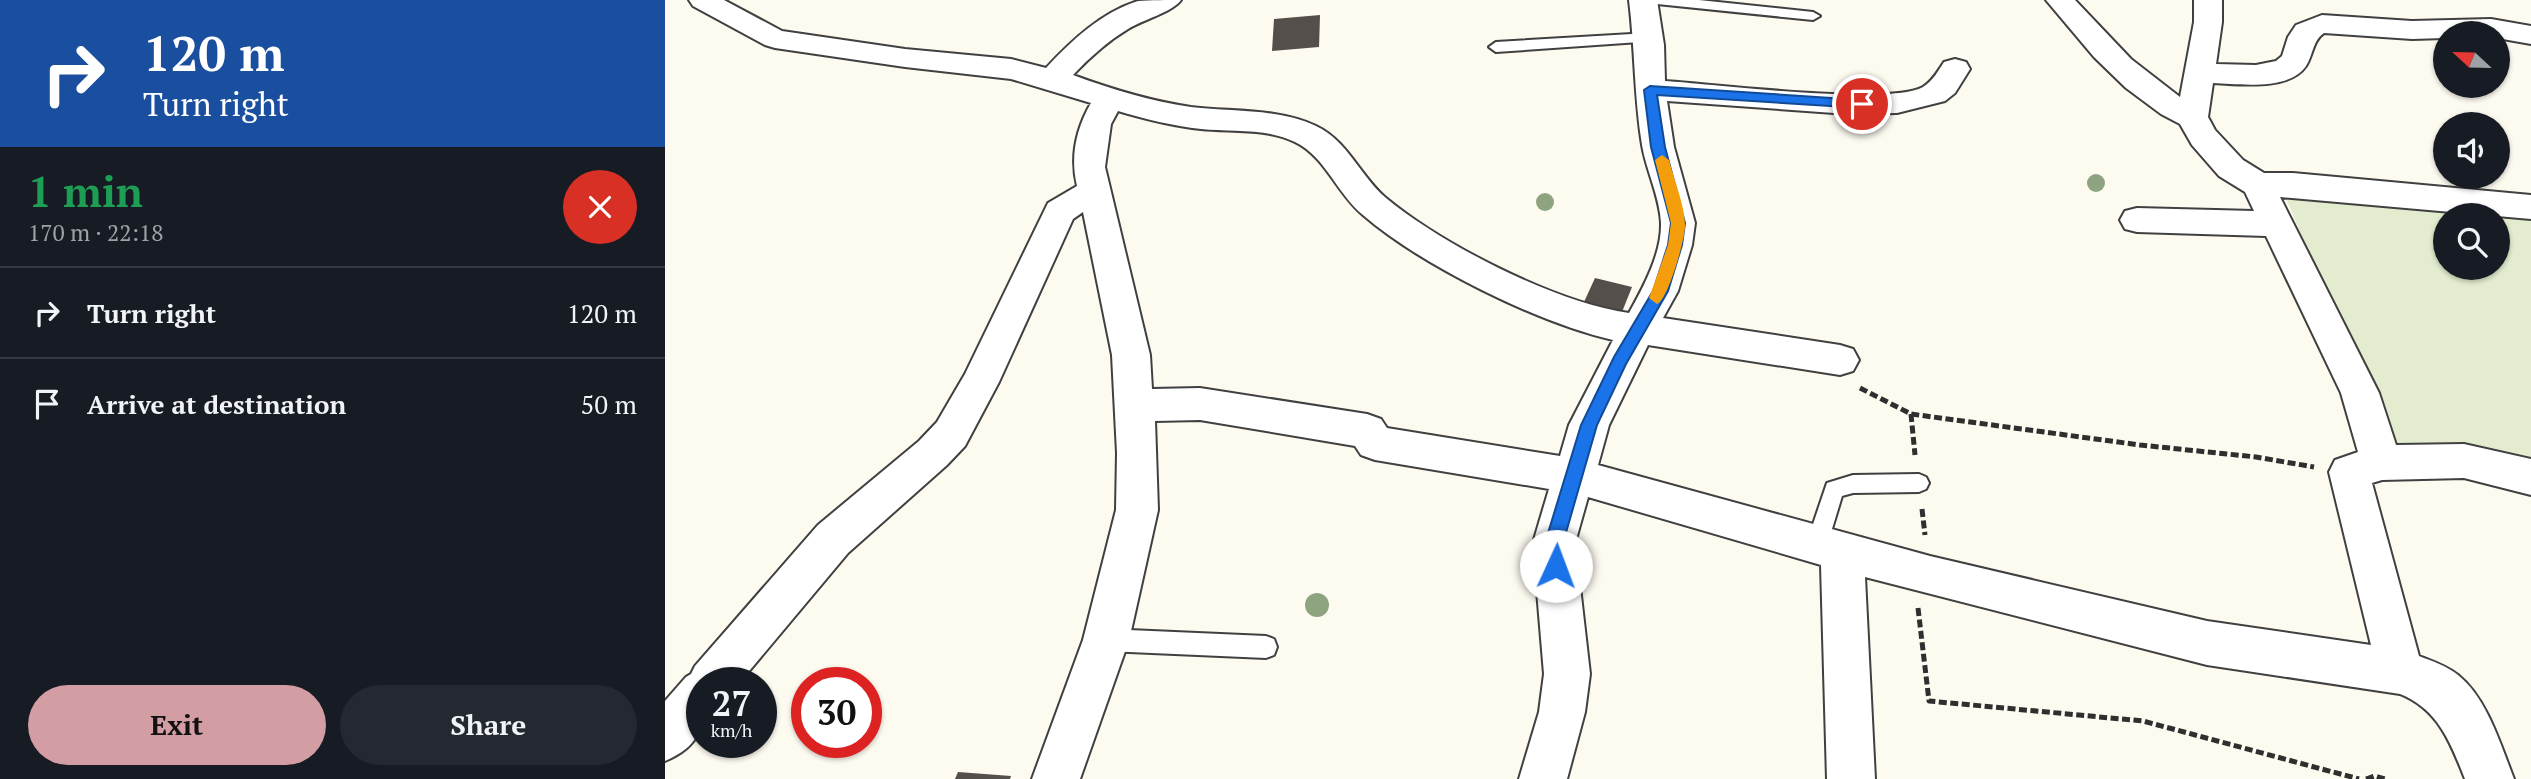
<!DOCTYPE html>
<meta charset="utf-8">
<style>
:root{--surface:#171b24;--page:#242831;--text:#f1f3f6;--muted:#9ea1a6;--line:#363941;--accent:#d29ea4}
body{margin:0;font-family:"PT Serif",serif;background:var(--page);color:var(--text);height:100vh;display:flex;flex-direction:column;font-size:26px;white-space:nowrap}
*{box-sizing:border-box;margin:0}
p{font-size:23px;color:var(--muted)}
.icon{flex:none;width:38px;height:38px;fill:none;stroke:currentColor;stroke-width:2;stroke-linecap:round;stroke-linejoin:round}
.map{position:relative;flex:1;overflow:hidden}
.side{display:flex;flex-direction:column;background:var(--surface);width:665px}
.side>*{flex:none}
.guide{background:#1a4fa0;color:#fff;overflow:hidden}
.needle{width:46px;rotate:292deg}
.buttons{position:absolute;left:1768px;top:21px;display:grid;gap:14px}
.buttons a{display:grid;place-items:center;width:77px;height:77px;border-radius:50%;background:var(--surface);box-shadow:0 2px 5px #0004;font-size:35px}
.speed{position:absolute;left:21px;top:667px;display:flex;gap:14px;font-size:35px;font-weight:700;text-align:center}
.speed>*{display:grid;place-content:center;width:91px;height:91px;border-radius:50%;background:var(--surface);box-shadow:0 2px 5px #0004;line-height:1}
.speed small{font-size:18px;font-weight:400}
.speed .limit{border:10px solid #d22;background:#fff;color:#111}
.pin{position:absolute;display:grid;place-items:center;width:60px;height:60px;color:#fff;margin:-30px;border:4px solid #fff;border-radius:50%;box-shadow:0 2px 7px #0007}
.me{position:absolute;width:77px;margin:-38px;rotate:2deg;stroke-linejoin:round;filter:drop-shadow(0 0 5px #0008)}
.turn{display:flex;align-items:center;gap:24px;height:147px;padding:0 28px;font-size:32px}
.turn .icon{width:91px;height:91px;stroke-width:2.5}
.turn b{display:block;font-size:49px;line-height:60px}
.round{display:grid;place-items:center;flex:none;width:74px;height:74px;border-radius:37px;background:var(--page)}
.head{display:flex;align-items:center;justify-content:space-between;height:119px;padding:0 28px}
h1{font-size:42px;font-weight:800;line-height:52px;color:#1e9e55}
.action{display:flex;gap:14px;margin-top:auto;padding:14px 28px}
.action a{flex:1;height:80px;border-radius:42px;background:var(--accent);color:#111;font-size:28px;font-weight:800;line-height:80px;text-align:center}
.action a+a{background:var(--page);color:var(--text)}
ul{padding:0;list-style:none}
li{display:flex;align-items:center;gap:21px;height:91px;padding:0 28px;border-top:2px solid var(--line)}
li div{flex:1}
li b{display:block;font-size:26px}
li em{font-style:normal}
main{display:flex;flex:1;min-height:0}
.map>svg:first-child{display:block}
</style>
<main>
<section class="side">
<div class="guide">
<div class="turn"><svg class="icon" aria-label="right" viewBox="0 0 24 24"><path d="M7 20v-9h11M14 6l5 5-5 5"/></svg><div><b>120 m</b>Turn right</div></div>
</div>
<div class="head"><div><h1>1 min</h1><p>170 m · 22:18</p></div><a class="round" style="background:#d93025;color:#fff"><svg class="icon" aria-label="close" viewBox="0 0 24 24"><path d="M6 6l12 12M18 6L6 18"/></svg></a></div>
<ul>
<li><svg class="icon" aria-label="right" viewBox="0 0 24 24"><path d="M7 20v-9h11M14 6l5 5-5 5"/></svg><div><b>Turn right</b></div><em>120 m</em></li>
<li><svg class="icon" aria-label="arrive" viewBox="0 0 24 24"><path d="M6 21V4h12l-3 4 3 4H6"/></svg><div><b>Arrive at destination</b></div><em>50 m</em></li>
</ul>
<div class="action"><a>Exit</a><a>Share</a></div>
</section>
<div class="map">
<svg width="1866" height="779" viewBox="0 0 1866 779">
<rect width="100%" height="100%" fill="#fdfaf0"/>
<path fill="#e3ecce" d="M 1617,188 L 1827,215 L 1780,215 L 1780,268 L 1832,268 L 1832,216 L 1866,220 L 1866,474 L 1721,442 Z"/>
<g fill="#554f4b">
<path d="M 655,15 L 654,47 L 607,51 L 609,19 Z"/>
<path d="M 930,278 L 967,287 L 957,312 L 919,302 Z"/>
<path d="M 293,772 L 346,776 L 345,779 L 290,779 Z"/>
</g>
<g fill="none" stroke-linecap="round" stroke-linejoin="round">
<defs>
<g id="service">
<path d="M 985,0 L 1034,0 L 1148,12 L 1155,16 L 1148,20 L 992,4 Z"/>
<path d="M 984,33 L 989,35 L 991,38 L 989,41 L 831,52 L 824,47 L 831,42 Z"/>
<path d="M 1254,474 L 1261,477 L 1264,483 L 1261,489 L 1254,492 L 1188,493 L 1177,496 L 1160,552 L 1152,555 L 1144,552 L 1141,545 L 1162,483 L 1188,475 Z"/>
<path d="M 441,629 L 601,636 L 609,639 L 612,647 L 609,655 L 601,658 L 441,651 L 433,648 L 430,640 L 433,632 Z"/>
</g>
<path id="minor" d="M 24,0 L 59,0 L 117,31 L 240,49 L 346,59 L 381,68 C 406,41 437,12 473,1 C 485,0 503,0 516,0 C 508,12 477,20 463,29 C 443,41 424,58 408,75 C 446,89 485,101 526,107 C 568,112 612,108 651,126 C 683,141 695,176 721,198 C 778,245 891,303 964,313 C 978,288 997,253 996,223 C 995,197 981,170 977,145 C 969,97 970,48 964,0 L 992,0 L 999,45 L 1000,81 C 1048,84 1224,106 1258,87 C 1268,81 1273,71 1279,62 L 1290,59 L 1301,62 L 1305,69 L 1290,93 L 1280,101 L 1232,113 L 1183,114 L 1002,101 L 1009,147 L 1030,223 L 1027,245 L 1013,291 L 998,318 L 1175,345 L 1188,349 L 1194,360 L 1188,371 L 1175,375 L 983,345 L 944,425 L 933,465 L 1265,556 L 1542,621 L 1706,645 L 1664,472 L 1670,460 L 1693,452 L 1676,393 L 1601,236 L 1472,232 L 1460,229 L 1455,220 L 1460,211 L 1472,208 L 1589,211 L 1580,192 L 1554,176 L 1527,145 L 1515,124 L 1496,114 L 1461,88 L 1429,57 L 1381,0 L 1410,0 L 1466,59 L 1515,97 L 1529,22 L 1529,0 L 1557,0 L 1557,22 L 1551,64 L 1591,65 L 1611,61 L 1617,56 L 1623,37 L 1631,25 L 1657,15 L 1747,21 L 1826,19 L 1866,26 L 1866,44 L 1832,38 L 1832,33 L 1780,33 L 1780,38 L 1747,39 L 1659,33 C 1648,40 1648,55 1641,66 C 1624,91 1575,84 1548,83 L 1543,117 L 1550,130 L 1578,160 L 1599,173 L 1628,173 L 1866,195 L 1866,219 L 1615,197 L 1714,393 L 1731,445 L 1799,444 L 1866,459 L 1866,495 L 1799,478 L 1717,480 L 1707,483 L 1754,656 C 1767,661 1782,666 1793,675 C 1822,698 1836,746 1849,779 L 1800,779 C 1786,743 1773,709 1735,694 L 1542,665 L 1200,577 L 1210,779 L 1162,779 L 1156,565 L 923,497 L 910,543 L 925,674 L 920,712 L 902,779 L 854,779 L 874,712 L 879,674 L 868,543 L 884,489 L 710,460 L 696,455 L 690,446 L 535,420 L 490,421 L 493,510 L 464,640 L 415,779 L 367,779 L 418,640 L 451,510 L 452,453 L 447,355 L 418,212 L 408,219 L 334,382 L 300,446 L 282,465 L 183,553 L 75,682 L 37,682 C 37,722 42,743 0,761 L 0,701 L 21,677 L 26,674 L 30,666 L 153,525 L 254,441 L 272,422 L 300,374 L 383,203 L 412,186 C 405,157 411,129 426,103 L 346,79 L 240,67 L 110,48 L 100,45 L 28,6 ZM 453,111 C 480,119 508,126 536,129 C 566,132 602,128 630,142 C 661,157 672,194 698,215 C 756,265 873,323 948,340 L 904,425 L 895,456 L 722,428 L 716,419 L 702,414 L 535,388 L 487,389 L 485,355 L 440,167 L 446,124 Z"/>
</defs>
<use href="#service" stroke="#404040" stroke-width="4"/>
<use href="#minor" stroke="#404040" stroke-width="4"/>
<g stroke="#2f2f2f" stroke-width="5" stroke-dasharray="8 3.5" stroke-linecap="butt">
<path d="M 1195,388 L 1246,414 L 1475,445 L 1591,457 L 1649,467"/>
<path d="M 1246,414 L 1250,455"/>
<path d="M 1257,509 L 1260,535"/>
<path d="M 1253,608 L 1264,701 L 1478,721 L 1694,779"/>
<path d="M 1701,779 L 1710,776 L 1720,779"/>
</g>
<use href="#service" fill="#fff" fill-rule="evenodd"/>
<use href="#minor" fill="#fff" fill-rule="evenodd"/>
</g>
<g fill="#8ea480">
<circle cx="1431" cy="183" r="9"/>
<circle cx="880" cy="202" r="9"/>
<circle cx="652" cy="605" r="12"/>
</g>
<path fill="#1a73e8" stroke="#114b97" stroke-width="2" d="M 985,86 L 1197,100 L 1204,104 L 1197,108 L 992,95 L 1000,147 L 1020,223 L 1017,245 L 1003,291 L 961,364 L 932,425 L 898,543 L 900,566 L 897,572 L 891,574 L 884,572 L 880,543 L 916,425 L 949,357 L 988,291 L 1003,245 L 1006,223 L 986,147 L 979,90 Z"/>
<path fill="#f59e0b" d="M 997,155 L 1004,160 C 1009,180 1019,203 1020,224 C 1021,237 1003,300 992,304 L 984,298 L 1003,245 L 1006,223 L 990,160 Z"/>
</svg>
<div class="buttons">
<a><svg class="needle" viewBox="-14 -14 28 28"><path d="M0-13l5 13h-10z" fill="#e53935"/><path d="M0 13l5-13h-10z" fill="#9ea1a6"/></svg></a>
<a><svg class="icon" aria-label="sound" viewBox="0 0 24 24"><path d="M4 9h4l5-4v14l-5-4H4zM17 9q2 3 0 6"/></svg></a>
<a><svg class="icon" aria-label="search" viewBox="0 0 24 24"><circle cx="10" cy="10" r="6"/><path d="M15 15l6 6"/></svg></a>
</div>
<div class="speed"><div>27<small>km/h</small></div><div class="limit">30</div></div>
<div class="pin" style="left:1197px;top:104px;background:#d93025"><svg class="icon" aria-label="arrive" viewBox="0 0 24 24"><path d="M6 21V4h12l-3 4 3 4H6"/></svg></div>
<svg class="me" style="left:891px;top:566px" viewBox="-20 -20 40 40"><circle r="19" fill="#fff"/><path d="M0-13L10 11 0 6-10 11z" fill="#1a73e8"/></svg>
</div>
</main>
